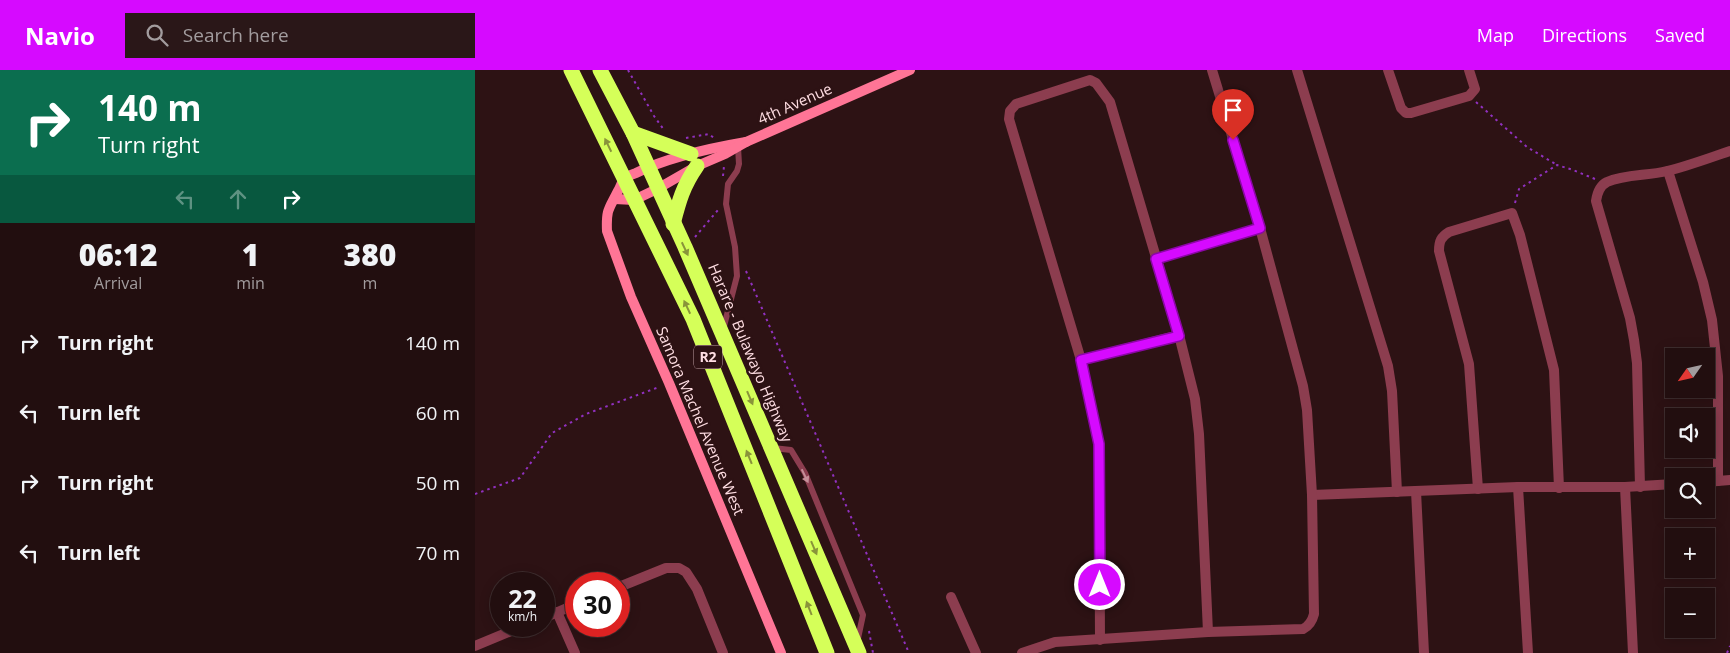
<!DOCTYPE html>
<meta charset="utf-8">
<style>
:root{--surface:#220e0f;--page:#2a1718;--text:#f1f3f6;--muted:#a29c9e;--line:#3f2e2f;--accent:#d60aff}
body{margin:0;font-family:"Open Sans",sans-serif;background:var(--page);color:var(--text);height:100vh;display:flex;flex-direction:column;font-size:19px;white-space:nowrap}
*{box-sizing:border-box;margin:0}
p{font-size:16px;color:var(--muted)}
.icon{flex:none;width:28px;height:28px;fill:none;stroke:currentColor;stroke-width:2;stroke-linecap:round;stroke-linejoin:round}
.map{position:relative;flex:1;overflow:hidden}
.drawer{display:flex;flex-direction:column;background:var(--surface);width:475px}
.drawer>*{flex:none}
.top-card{background:#0b6e4f;color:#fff;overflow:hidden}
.needle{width:32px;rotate:236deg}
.tools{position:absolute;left:1190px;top:278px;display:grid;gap:10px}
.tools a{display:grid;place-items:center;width:50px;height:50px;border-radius:0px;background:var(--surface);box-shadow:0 2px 12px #0003,0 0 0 1px var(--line);font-size:25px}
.speed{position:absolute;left:15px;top:502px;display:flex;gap:10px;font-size:25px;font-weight:700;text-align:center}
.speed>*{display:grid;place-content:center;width:65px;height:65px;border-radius:50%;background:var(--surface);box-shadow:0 2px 12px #0003,0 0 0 1px var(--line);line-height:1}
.speed small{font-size:12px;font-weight:400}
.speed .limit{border:8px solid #d22;background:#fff;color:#111}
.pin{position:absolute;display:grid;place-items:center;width:42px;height:42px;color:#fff;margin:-51px -21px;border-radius:50% 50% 50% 0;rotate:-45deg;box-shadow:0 0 5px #0007}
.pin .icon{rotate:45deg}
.me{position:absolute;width:55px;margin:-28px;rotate:0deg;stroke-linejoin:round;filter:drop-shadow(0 0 4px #0008)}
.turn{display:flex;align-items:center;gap:18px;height:105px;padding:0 15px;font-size:22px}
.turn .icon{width:65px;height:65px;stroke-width:2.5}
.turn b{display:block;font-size:35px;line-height:42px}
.lanes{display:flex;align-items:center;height:48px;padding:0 15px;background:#0003;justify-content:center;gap:25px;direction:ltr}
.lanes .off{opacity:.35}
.eta{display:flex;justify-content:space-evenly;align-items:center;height:85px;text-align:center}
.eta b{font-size:30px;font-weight:800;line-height:35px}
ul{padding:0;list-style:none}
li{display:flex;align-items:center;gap:15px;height:70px;padding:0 15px}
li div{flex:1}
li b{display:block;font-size:19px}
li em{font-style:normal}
header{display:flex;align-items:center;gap:30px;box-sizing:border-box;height:70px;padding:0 25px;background:var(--accent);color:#fff}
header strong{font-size:24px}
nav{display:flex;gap:28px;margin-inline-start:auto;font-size:18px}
.search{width:350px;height:45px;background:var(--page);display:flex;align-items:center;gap:12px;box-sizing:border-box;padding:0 18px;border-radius:0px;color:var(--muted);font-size:19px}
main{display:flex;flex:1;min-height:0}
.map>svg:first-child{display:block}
</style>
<header>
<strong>Navio</strong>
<div class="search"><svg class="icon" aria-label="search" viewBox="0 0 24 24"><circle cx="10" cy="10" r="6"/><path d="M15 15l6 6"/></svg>Search here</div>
<nav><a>Map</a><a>Directions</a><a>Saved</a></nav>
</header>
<main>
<section class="drawer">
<div class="top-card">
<div class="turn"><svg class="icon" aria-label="right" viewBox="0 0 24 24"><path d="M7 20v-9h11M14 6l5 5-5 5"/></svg><div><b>140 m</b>Turn right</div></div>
<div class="lanes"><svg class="icon off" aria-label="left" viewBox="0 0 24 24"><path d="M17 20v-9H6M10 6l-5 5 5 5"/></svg><svg class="icon off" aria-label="ahead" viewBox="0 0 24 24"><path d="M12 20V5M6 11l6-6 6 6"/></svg><svg class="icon" aria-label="right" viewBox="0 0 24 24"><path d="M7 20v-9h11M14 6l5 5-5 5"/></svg></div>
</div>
<div class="eta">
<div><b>06:12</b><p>Arrival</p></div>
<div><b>1</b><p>min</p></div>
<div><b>380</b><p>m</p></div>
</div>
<ul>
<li><svg class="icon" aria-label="right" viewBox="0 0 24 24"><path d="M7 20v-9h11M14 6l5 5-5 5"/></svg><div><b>Turn right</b></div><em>140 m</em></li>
<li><svg class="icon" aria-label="left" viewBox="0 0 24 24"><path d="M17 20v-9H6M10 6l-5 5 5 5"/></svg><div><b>Turn left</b></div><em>60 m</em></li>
<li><svg class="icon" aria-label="right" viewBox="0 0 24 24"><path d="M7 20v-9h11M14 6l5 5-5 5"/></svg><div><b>Turn right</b></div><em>50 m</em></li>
<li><svg class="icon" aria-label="left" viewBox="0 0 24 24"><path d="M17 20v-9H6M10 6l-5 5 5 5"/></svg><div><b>Turn left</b></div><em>70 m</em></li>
</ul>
</section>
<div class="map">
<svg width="1255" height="583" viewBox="0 0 1255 583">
<rect width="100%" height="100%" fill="#2d1214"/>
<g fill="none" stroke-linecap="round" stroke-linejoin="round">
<g stroke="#9131c0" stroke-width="2" stroke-dasharray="2.5 4" stroke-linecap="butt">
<path d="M 153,0 L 179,46 L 189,60"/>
<path d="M 1001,32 L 1052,77 L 1082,95"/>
<path d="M 211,68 L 234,64 L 239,68"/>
<path d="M 248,106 L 249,96"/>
<path d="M 1040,133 L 1044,119 L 1082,95 L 1098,100 L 1120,109"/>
<path d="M 220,167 L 243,140"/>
<path d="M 271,201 L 434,583"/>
<path d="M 0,424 L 45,408 L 77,363 L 111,344 L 184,317"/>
<path d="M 394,561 L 398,583"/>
<path d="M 1252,583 L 1255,576"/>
</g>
<g stroke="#8c3d4f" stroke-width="6">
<path d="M 248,260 L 262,206 L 260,177 L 251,134 L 253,114 L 262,101 L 264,94 L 263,77"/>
<path d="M 298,378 L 316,380 L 330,403 L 388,545 L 382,573"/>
</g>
<g stroke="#8c3d4f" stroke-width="10">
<path d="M 822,0 L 913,296 L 917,321 L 922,422"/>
<path d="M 913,0 L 926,38 L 931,43 L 936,43 L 994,26 L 1000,19 L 994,0"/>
<path d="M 1193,101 L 1228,212 L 1237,250 L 1243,306 L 1243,411"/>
<path d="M 681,189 L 785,158"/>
<path d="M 606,290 L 704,265"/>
<path d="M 1231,412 L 1255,410"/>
<path d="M 1043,417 L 1053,583"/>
<path d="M 1150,417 L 1158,583"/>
<path d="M 1165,417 L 1162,293 L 1159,270 L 1155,248 L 1121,131 C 1122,124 1124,116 1132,112 C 1150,104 1173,106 1192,101 C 1213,96 1234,88 1255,81"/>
<path d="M 1003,419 L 994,294 L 964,181 C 964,171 966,167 974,162 L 1037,143 L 1045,165 L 1079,300 L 1084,418"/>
<path d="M 941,421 L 949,583"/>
<path d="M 837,425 L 1043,417 L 1150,417 L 1199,414"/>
<path d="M 144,517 L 191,498 L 204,498 L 211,502 L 222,519 L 248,583"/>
<path d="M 476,527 L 501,583"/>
<path d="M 82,542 L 100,583"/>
<path d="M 69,548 L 101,534"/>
<path d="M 625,570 L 624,374 L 606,290 L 534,49 L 535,41 L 541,34 L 615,10 L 621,13 L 635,32 L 704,265 L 720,329 L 724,364 L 733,562"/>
<path d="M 0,576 L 48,556"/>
<path d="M 547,583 L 580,572 L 733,562 L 828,559 C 834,556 837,552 839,544 L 837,425 L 832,340 L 828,316 L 785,158 L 737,0"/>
</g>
<g stroke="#ff7596" stroke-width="10">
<path d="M 271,72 C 236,78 193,87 161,103 C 158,104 153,106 150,108 C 147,111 145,118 143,121 C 134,139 131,139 132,161 L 156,227 L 194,313 L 306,583"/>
<path d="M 140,129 L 159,130 L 182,119 L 222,96 L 250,84 L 271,72 L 435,0"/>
</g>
<g stroke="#d5ff59" stroke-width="15">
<path d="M 96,0 L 218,249 L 352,583"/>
<path d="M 125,0 L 158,63 L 210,177 L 384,583"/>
<path d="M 158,63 L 216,84"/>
<path d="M 198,154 C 204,131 208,116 222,96"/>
</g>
</g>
<defs><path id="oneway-solid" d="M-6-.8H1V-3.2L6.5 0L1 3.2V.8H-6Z" transform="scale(1.25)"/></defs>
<g fill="#89943a">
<use href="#oneway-solid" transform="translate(133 75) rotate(-116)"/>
<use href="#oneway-solid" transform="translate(210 179) rotate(65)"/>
<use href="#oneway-solid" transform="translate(212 237) rotate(-115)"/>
<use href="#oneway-solid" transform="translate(275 328) rotate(67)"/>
<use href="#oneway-solid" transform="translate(274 387) rotate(-112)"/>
<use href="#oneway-solid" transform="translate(339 478) rotate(67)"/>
<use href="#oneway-solid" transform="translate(334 538) rotate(-111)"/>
</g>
<use fill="#c68e99" href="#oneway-solid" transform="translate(330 406) rotate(64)"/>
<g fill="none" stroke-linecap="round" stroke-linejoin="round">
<defs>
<path id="route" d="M 625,515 L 624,374 L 606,290 L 704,266 L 681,189 L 785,158 L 758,70"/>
</defs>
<use href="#route" stroke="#8b06a6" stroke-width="12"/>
<use href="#route" stroke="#d60aff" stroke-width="9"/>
</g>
<g text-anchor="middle" stroke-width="5" stroke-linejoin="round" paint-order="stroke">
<rect fill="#2d1214" stroke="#c0a1a5" stroke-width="1" x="219" y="275.5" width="28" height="23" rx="4"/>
<g font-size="14" font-weight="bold" fill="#ffdee3">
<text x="233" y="292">R2</text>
</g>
<g font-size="15" fill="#ffdee3" stroke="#2d1214">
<text transform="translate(320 34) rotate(-24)" y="5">4th Avenue</text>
<text transform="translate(275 283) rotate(67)" y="5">Harare - Bulawayo Highway</text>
<text transform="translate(225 351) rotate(67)" y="5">Samora Machel Avenue West</text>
</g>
</g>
</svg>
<div class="tools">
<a><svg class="needle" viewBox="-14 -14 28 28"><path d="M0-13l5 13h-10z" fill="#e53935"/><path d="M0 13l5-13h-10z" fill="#a29c9e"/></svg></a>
<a><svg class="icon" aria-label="sound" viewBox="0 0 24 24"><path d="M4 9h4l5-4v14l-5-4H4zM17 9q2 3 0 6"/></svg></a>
<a><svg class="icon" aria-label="search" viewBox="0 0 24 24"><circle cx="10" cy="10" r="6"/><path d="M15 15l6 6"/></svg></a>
<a>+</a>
<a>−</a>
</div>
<div class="speed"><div>22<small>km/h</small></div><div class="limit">30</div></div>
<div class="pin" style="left:758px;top:70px;background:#d93025"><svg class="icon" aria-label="arrive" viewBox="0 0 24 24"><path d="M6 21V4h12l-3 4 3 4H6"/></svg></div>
<svg class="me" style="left:625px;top:515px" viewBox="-20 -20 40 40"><circle r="17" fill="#d60aff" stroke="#fff" stroke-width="3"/><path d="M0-11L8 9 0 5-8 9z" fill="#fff"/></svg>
</div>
</main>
